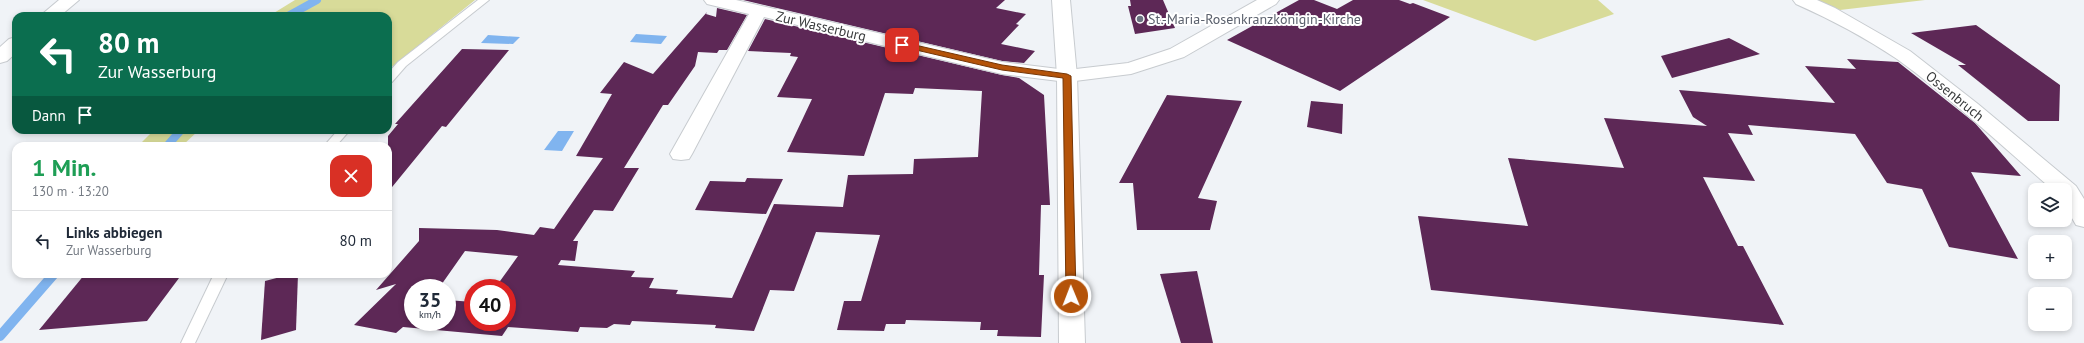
<!DOCTYPE html>
<html lang="de">
<meta charset="utf-8">
<style>
:root{--surface:#fff;--page:#f6f6f7;--text:#1f2937;--muted:#747a83;--line:#e0e1e3}
body{margin:0;font-family:"PT Sans",sans-serif;background:var(--page);color:var(--text);height:100vh;display:flex;flex-direction:column;font-size:15px;white-space:nowrap}
*{box-sizing:border-box;margin:0}
p{font-size:13px;color:var(--muted)}
.icon{flex:none;width:22px;height:22px;fill:none;stroke:currentColor;stroke-width:2;stroke-linecap:round;stroke-linejoin:round}
.map{position:relative;flex:1;overflow:hidden}
.sheet{position:absolute;left:12px;top:142px;width:380px;height:136px;display:flex;flex-direction:column;background:var(--surface);border-radius:12px;box-shadow:0 2px 6px #0003}
.sheet>*{flex:none}
.guide{position:absolute;left:12px;top:12px;width:380px;height:122px;border-radius:12px;box-shadow:0 2px 6px #0003;background:#0b6e4f;color:#fff;overflow:hidden}
.tools{position:absolute;left:2028px;top:183px;display:grid;gap:8px}
.tools a{display:grid;place-items:center;width:44px;height:44px;border-radius:8px;background:var(--surface);box-shadow:0 2px 6px #0003;font-size:20px}
.speed{position:absolute;left:404px;top:279px;display:flex;gap:8px;font-size:20px;font-weight:700;text-align:center}
.speed>*{display:grid;place-content:center;width:52px;height:52px;border-radius:50%;background:var(--surface);box-shadow:0 2px 6px #0003;line-height:1}
.speed small{font-size:10px;font-weight:400}
.speed .limit{border:6px solid #d22;background:#fff;color:#111}
.pin{position:absolute;display:grid;place-items:center;width:34px;height:34px;color:#fff;margin:-17px;border-radius:8px;box-shadow:0 2px 6px #0006}
.me{position:absolute;width:44px;margin:-22px;rotate:359deg;stroke-linejoin:round;filter:drop-shadow(0 0 3px #0008)}
.turn{display:flex;align-items:center;gap:14px;height:84px;padding:0 20px;font-size:18px}
.turn .icon{width:52px;height:52px;stroke-width:2.5}
.turn b{display:block;font-size:28px;line-height:34px}
.then{display:flex;align-items:center;height:38px;padding:0 20px;background:#0003;gap:8px;font-size:15px}
.round{display:grid;place-items:center;flex:none;width:42px;height:42px;border-radius:12px;background:var(--page)}
.head{display:flex;align-items:center;justify-content:space-between;height:68px;padding:0 20px}
h1{font-size:24px;font-weight:800;line-height:30px;color:#1e9e55}
ul{padding:0;list-style:none}
li{display:flex;align-items:center;gap:12px;height:60px;padding:0 20px;border-top:1px solid var(--line)}
li div{flex:1}
li b{display:block;font-size:15px}
li em{font-style:normal}
.map>svg:first-child{display:block}
</style>
<div class="map">
<svg width="2084" height="343" viewBox="0 0 2084 343">
<rect width="100%" height="100%" fill="#f0f3f7"/>
<g fill="#d8db99">
<path d="M 295,0 L 475,0 L 388,70 L 388,16 L 269,16 Z"/>
<path d="M 1423,0 L 1598,0 L 1614,14 L 1535,41 Z"/>
<path d="M 1817,0 L 1925,0 L 1840,10 Z"/>
<path d="M 154,130 L 199,130 L 182,146 L 138,146 Z"/>
</g>
<g fill="#80b4ef">
<path d="M 636,34 L 667,36 L 661,44 L 630,42 Z"/>
<path d="M 488,35 L 520,37 L 513,44 L 481,43 Z"/>
<path d="M 558,131 L 574,131 L 562,151 L 544,150 Z"/>
</g>
<g fill="none" stroke-linecap="round" stroke-linejoin="round">
<g stroke="#80b4ef" stroke-width="8">
<path d="M 288,16 L 317,0"/>
<path d="M 167,146 L 181,130"/>
</g>
<path stroke="#80b4ef" stroke-width="10" d="M 0,336 L 54,274"/>
</g>
<g fill="#5d2856" fill-rule="evenodd">
<path d="M 743,0 L 1005,0 L 996,8 L 1026,14 L 1016,24 L 1019,25 L 1001,44 L 1035,51 L 1024,63 L 1002,61 Z"/>
<path d="M 1130,0 L 1163,0 L 1175,28 L 1135,34 L 1128,6 L 1131,6 Z"/>
<path d="M 1299,0 L 1314,0 L 1337,9 L 1353,0 L 1399,0 L 1410,4 L 1413,3 L 1450,17 L 1340,91 L 1227,40 Z"/>
<path d="M 717,8 L 747,15 L 727,50 L 719,50 L 717,53 L 698,52 L 695,66 L 668,105 L 663,105 L 624,168 L 639,168 L 613,211 L 594,210 L 573,241 L 578,241 L 575,261 L 561,260 L 558,265 L 635,271 L 631,277 L 654,278 L 649,288 L 678,290 L 676,294 L 732,298 L 774,204 L 843,207 L 848,175 L 913,174 L 914,159 L 978,157 L 982,91 L 915,88 L 913,94 L 885,93 L 864,156 L 787,152 L 812,99 L 777,97 L 798,57 L 790,56 L 791,53 L 748,51 L 765,19 L 1002,75 L 1019,78 L 1044,95 L 1050,205 L 1041,205 L 1039,275 L 1044,275 L 1041,337 L 997,336 L 998,330 L 980,330 L 981,322 L 906,320 L 905,324 L 886,324 L 884,331 L 837,330 L 844,301 L 861,301 L 880,235 L 816,232 L 794,291 L 770,290 L 754,331 L 715,328 L 716,325 L 632,321 L 630,325 L 614,324 L 607,328 L 580,327 L 578,332 L 508,327 L 502,336 L 403,327 L 396,333 L 354,325 L 396,284 L 376,290 L 419,241 L 419,228 L 497,230 L 534,235 L 540,227 L 554,229 L 603,158 L 576,156 L 612,94 L 600,93 L 624,62 L 653,74 L 707,12 L 706,14 L 716,17 ZM 465,251 L 518,256 L 495,288 L 507,288 L 507,322 L 473,322 L 473,302 L 447,300 L 447,322 L 413,322 L 413,288 L 439,288 Z"/>
<path d="M 1976,25 L 2060,85 L 2059,121 L 2028,121 L 1958,65 L 1966,65 L 1911,33 Z"/>
<path d="M 1729,38 L 1760,54 L 1672,78 L 1661,56 Z"/>
<path d="M 462,49 L 509,50 L 446,127 L 442,126 L 388,192 L 388,136 L 398,124 L 395,124 Z"/>
<path d="M 1847,59 L 1898,62 L 1975,123 L 2021,176 L 1971,172 L 2018,259 L 1949,247 L 1922,189 L 1887,183 L 1855,134 L 1748,125 L 1753,135 L 1728,133 L 1755,181 L 1703,177 L 1738,246 L 1743,246 L 1784,325 L 1431,290 L 1418,216 L 1528,226 L 1508,158 L 1624,168 L 1604,118 L 1707,126 L 1693,117 L 1679,90 L 1835,103 L 1805,66 L 1856,69 Z"/>
<path d="M 1167,95 L 1242,101 L 1198,198 L 1217,201 L 1210,230 L 1137,230 L 1133,183 L 1119,183 Z"/>
<path d="M 1311,101 L 1343,104 L 1342,134 L 1307,127 Z"/>
<path d="M 747,178 L 783,179 L 766,214 L 695,210 L 710,181 L 745,182 Z"/>
<path d="M 1197,271 L 1213,343 L 1181,343 L 1160,274 Z"/>
<path d="M 85,274 L 182,274 L 147,321 L 39,330 Z"/>
<path d="M 292,274 L 298,274 L 296,330 L 261,340 L 265,281 Z"/>
</g>
<g fill="none" stroke-linecap="round" stroke-linejoin="round">
<defs>
<g id="service">
<path d="M 478,0 L 489,0 L 406,66 L 392,82 L 388,83 L 388,73 L 398,62 Z"/>
<path d="M 338,130 L 350,130 L 336,146 L 324,146 Z"/>
<path d="M 214,274 L 228,274 L 195,343 L 181,343 Z"/>
</g>
<g id="minor">
<path d="M 59,0 L 79,0 L 60,16 L 40,16 Z"/>
<path d="M 704,0 L 736,0 L 1002,62 L 1067,70 L 1128,63 L 1170,49 L 1257,0 L 1279,0 L 1276,4 L 1184,57 L 1131,74 L 1067,82 L 1002,74 L 764,17 L 692,154 L 689,159 L 681,160 L 673,159 L 670,154 L 749,14 L 707,4 Z"/>
<path d="M 1793,0 L 1817,0 L 1835,8 L 1910,51 L 1978,104 L 2076,186 L 2084,199 L 2084,227 L 2076,225 L 2065,206 L 2065,190 L 2053,190 C 2002,146 1952,99 1897,59 C 1866,38 1830,19 1796,4 Z"/>
<path d="M 16,37 L 16,53 L 7,61 L 0,63 L 0,47 L 9,39 Z"/>
</g>
<path id="tertiary" d="M 1052,0 L 1070,0 L 1077,76 L 1085,343 L 1059,343 L 1057,76 Z"/>
</defs>
<use href="#service" stroke="#c7cbcf" stroke-width="2"/>
<use href="#minor" stroke="#c7cbcf" stroke-width="2"/>
<use href="#tertiary" stroke="#c7cbcf" stroke-width="2"/>
<use href="#service" fill="#fff" fill-rule="evenodd"/>
<use href="#minor" fill="#fff" fill-rule="evenodd"/>
<use href="#tertiary" fill="#fff" fill-rule="evenodd"/>
</g>
<path fill="#b45309" stroke="#753606" d="M 902,42 L 1002,65 L 1067,74 L 1071,76 L 1076,296 L 1075,298 L 1071,299 L 1066,296 L 1063,78 L 1002,70 L 899,46 L 899,43 Z"/>
<circle fill="#6b7280" stroke="#fff" stroke-width="1.5" cx="1140" cy="19" r="4"/>
<g text-anchor="middle" stroke-width="4" stroke-linejoin="round" paint-order="stroke">
<g font-size="14" fill="#5b616d" stroke="#fff" text-anchor="start">
<text x="1148" y="24">St.-Maria-Rosenkranzkönigin-Kirche</text>
</g>
<g font-size="14" fill="#383a3b" stroke="#fff">
<text transform="translate(821 26) rotate(13)" y="5">Zur Wasserburg</text>
<text transform="translate(1955 96) rotate(39)" y="5">Ossenbruch</text>
</g>
</g>
</svg>
<div class="tools">
<a><svg class="icon" aria-label="layers" viewBox="0 0 24 24"><path d="M12 4l9 5-9 5-9-5zM3 14l9 5 9-5"/></svg></a>
<a>+</a>
<a>−</a>
</div>
<div class="speed"><div>35<small>km/h</small></div><div class="limit">40</div></div>
<div class="pin" style="left:902px;top:45px;background:#d93025"><svg class="icon" aria-label="arrive" viewBox="0 0 24 24"><path d="M6 21V4h12l-3 4 3 4H6"/></svg></div>
<svg class="me" style="left:1071px;top:296px" viewBox="-20 -20 40 40"><circle r="17" fill="#b45309" stroke="#fff" stroke-width="3"/><path d="M0-11L8 9 0 5-8 9z" fill="#fff"/></svg>
<div class="guide">
<div class="turn"><svg class="icon" aria-label="left" viewBox="0 0 24 24"><path d="M17 20v-9H6M10 6l-5 5 5 5"/></svg><div><b>80 m</b>Zur Wasserburg</div></div>
<div class="then">Dann<svg class="icon" aria-label="arrive" viewBox="0 0 24 24"><path d="M6 21V4h12l-3 4 3 4H6"/></svg></div>
</div>
<section class="sheet">
<div class="head"><div><h1>1 Min.</h1><p>130 m · 13:20</p></div><a class="round" style="background:#d93025;color:#fff"><svg class="icon" aria-label="close" viewBox="0 0 24 24"><path d="M6 6l12 12M18 6L6 18"/></svg></a></div>
<ul>
<li><svg class="icon" aria-label="left" viewBox="0 0 24 24"><path d="M17 20v-9H6M10 6l-5 5 5 5"/></svg><div><b>Links abbiegen</b><p>Zur Wasserburg</p></div><em>80 m</em></li>
</ul>
</section>
</div>
